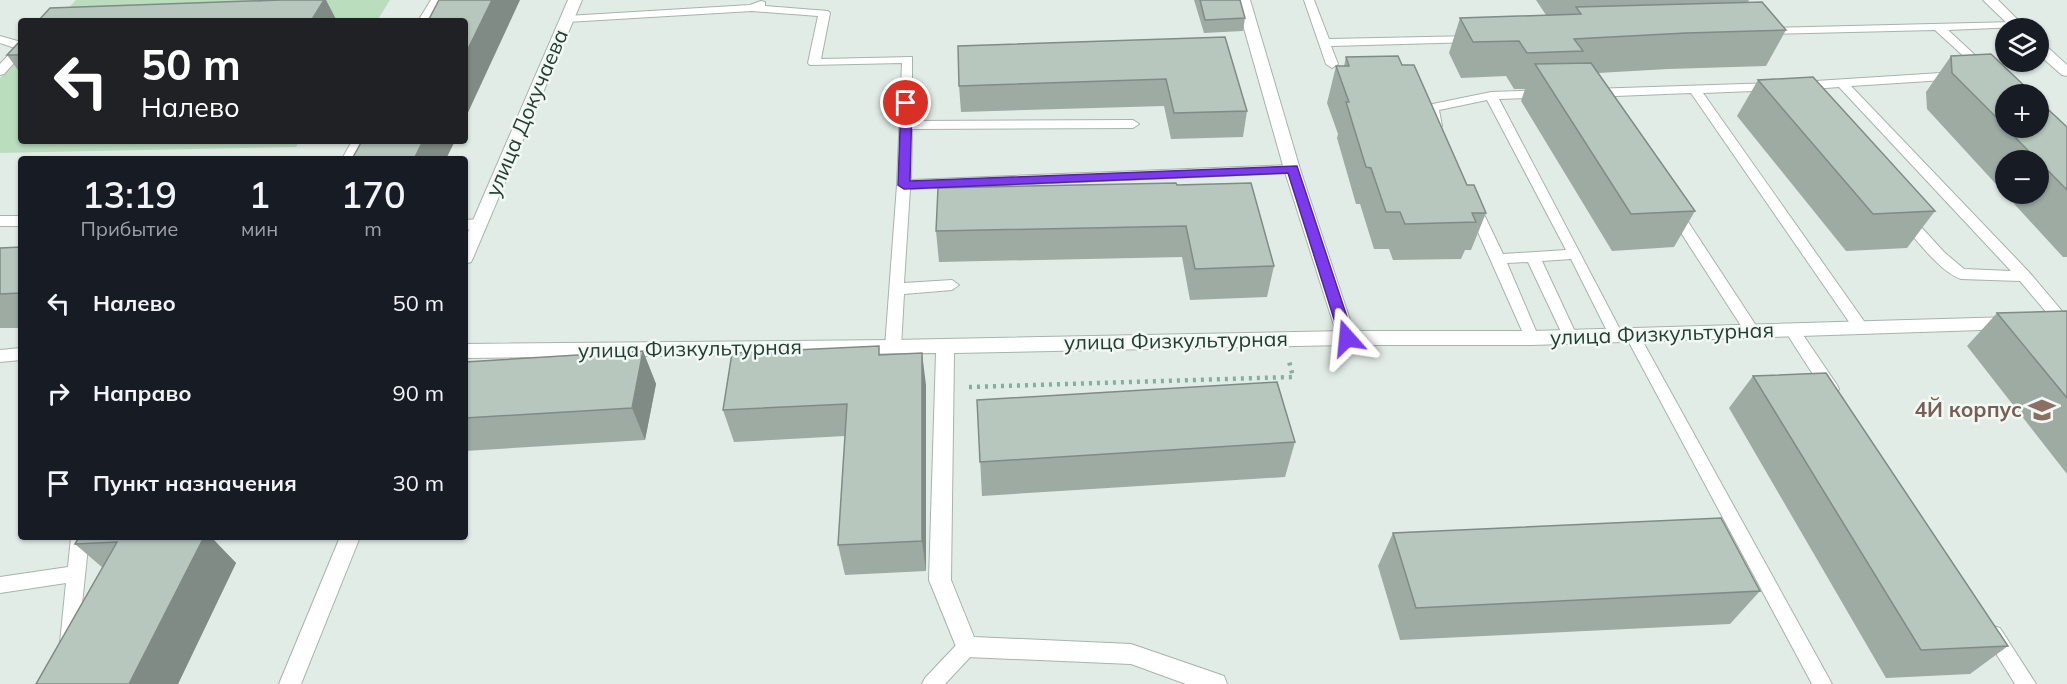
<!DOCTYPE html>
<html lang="ru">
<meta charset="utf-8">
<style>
:root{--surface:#171b24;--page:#20242c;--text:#f1f3f6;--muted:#9ea1a6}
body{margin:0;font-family:Mulish,sans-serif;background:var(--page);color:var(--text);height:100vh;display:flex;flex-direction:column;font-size:22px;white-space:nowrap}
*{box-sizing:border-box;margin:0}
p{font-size:20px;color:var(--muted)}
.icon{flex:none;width:33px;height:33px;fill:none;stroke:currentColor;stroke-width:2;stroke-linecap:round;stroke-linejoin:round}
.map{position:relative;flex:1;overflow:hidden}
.panel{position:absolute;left:18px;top:156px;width:450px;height:384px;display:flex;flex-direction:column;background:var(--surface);border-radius:6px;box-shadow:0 2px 4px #0004}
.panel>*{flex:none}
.hud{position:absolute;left:18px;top:18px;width:450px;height:126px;border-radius:6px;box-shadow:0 2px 4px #0004;background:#202124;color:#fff;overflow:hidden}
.fabs{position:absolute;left:1995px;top:18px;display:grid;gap:12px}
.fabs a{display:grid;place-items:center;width:54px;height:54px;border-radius:50%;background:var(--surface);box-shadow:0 2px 4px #0004;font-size:30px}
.pin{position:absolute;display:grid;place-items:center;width:51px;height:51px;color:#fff;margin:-26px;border:3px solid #fff;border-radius:50%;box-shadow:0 2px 6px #0007}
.me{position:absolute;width:66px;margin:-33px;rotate:342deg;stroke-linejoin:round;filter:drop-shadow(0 0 4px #0008)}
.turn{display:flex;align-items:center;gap:21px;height:126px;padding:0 24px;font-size:27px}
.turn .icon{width:78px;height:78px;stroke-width:2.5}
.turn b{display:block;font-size:42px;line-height:51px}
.eta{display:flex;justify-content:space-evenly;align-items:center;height:102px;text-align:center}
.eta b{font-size:36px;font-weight:600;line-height:42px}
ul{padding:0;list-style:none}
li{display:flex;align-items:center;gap:18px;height:90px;padding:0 24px}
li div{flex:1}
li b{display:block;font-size:22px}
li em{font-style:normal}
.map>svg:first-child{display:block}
</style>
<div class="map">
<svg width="2067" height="684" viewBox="0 0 2067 684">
<rect width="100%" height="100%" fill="#e2ece6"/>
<g fill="#baddbe">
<path d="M 76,0 L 390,0 L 377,21 L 56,21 Z"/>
<path d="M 21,56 L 21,141 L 300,141 L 296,147 L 0,153 L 0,78 Z"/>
</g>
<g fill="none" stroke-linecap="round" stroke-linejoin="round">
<defs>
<g id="service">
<path d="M 431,0 L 441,0 L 430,21 L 418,21 Z"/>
<path d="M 1304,0 L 1314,0 L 1329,39 L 1474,36 L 1480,39 L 1474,42 L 1331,46 L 1338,64 L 1332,68 L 1326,64 Z"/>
<path d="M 761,1 L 765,2 L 765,6 L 828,11 L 830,13 L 821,59 L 912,57 L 912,121 L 1133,120 L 1139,124 L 1133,128 L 912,129 L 911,180 L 1292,165 L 1298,169 L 1292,173 L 910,189 L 904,283 L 952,280 L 959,285 L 952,290 L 904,294 L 901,347 L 898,351 L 888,351 L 885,347 L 897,185 L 902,63 L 810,65 L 808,63 L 818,16 L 752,11 L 567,22 L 561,19 L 567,16 L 750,5 Z"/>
<path d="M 2015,22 L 2021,25 L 2019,27 L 1948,30 L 2017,94 L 2006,95 L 1935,30 L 1767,34 L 1761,31 L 1767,28 Z"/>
<path d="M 0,36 L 21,42 L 21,55 L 4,74 L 0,75 L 0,64 L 15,48 L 0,43 Z"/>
<path d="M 1956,72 L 1960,73 L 1960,79 L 1851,86 L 2029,272 L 2067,317 L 2067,325 L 2057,325 L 2020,281 L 1961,279 C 1941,273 1915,238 1901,222 L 1899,219 L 1901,216 L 1911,216 L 1944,252 L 1964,269 L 2011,271 L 1839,87 L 1800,90 L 1794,86 L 1800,82 Z"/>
<path d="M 1774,83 L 1780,87 L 1778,90 L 1703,93 L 1866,324 L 1868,328 L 1866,332 L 1856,332 L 1691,93 L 1591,97 L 1585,93 L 1591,89 Z"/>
<path d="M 1543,90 L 1547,91 L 1547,97 L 1499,99 L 1623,335 L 1621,339 L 1611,339 L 1571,259 L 1542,261 L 1577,336 L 1575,340 L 1565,340 L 1563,336 L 1528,262 L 1507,263 L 1539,338 L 1537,342 L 1527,342 L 1466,205 L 1473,201 L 1478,202 L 1503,254 L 1566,250 L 1487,100 L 1439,110 L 1442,126 L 1436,130 L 1430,126 L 1426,108 L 1428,105 L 1491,92 Z"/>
<path d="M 352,141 L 364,141 L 354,159 L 342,159 Z"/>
<path d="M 1674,207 L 1679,208 L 1757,327 L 1759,331 L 1757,335 L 1747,335 L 1667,211 Z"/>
<rect x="0" y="216" width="21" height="10"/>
<path d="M 480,219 L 485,221 L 487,224 L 485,227 L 465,230 L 465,220 Z"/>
<path d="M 1792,325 L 1797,326 L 1837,385 L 1839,389 L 1837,393 L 1825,393 L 1787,334 L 1785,330 L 1787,326 Z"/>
<path d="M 1632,329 L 1637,331 L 1832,684 L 1812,684 L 1625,335 L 1627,331 Z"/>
<path d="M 21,348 L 21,360 L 0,362 L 0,350 Z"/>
<path d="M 71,537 L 89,537 L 78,643 L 76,649 L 69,652 L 62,649 L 60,643 L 66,583 L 0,593 L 0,577 L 68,567 Z"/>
<path d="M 1993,626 L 2000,628 L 2036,684 L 2015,684 L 1984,634 L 1986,628 Z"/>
<path d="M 967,638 L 974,641 L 976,647 L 974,653 L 945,684 L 922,684 L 925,678 L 960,641 Z"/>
</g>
<g id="minor">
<path d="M 568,0 L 582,0 L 473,258 L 471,262 L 465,264 L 465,239 Z"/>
<path d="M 1983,0 L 1998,0 L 2026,28 L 2012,28 Z"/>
<path d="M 2038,42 L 2043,43 L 2067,65 L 2067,76 L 2062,75 L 2038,54 Z"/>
<path d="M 2011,317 L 2017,318 L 2020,323 L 2017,328 L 2011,329 L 1532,345 L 1347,345 L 954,353 L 951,580 L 974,637 L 1131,644 L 1224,676 L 1227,684 L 1186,684 L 1131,664 L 967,657 L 959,654 L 929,580 L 936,353 L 465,358 L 465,344 L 893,340 L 1347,331 L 1532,331 Z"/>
<path d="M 340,537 L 360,537 L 301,684 L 279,684 Z"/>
</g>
<path id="tertiary" d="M 1236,0 L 1250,0 L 1300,169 L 1356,338 L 1353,343 L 1347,345 L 1341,343 L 1338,338 L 1284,169 Z"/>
</defs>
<use href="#service" stroke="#a5b4ac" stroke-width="2"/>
<use href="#minor" stroke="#a5b4ac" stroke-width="2"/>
<use href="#tertiary" stroke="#a5b4ac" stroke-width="2"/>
<path stroke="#82b09a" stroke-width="4.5" stroke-dasharray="3 5" stroke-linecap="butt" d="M 969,387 L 1293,377 L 1289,361"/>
<use href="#service" fill="#fff" fill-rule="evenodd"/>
<use href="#minor" fill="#fff" fill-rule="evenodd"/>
<use href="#tertiary" fill="#fff" fill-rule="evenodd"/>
</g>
<g fill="#9daba3" fill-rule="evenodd">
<path d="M 1194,0 L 1240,0 L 1245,18 L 1243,31 L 1204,33 Z"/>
<path d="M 1536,0 L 1749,0 L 1748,2 L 1786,30 L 1766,66 L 1668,69 L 1598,73 L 1695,211 L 1674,247 L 1612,251 L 1521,101 L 1525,89 L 1514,89 L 1506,76 L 1461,78 L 1449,53 L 1460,18 L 1546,15 Z"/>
<path d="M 1225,37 L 1247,111 L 1243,137 L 1171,139 L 1164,106 L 961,112 L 959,86 Z"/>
<path d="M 21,40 L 21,74 L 7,55 Z"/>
<path d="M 1951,56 L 2067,127 L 2067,257 L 2063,257 L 1927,109 L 1926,92 ZM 2006,160 L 2038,160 L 2038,194 L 2006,194 Z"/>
<path d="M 1346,57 L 1402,65 L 1467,185 L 1486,213 L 1471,250 L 1465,250 L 1461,259 L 1393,260 L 1389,249 L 1374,249 L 1360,204 L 1356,204 L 1337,138 L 1338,134 L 1327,103 L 1336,66 L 1344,66 Z"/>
<path d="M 1758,80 L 1935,211 L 1907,248 L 1846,251 L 1737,116 Z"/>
<path d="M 1177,185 L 1274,266 L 1267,297 L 1190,300 L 1182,257 L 939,262 L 936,231 Z"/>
<path d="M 21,247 L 21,328 L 0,328 L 0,248 Z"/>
<path d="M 2067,311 L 2067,474 L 1967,346 L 1997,313 Z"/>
<path d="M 643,351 L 656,384 L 645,440 L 465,451 L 465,362 Z"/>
<path d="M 881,355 L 926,385 L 926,571 L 845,575 L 838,545 L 845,436 L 734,442 L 723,410 Z"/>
<path d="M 1753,376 L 2008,646 L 1970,674 L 1886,678 L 1729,408 Z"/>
<path d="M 977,400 L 1295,442 L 1285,477 L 982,496 Z"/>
<path d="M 1393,533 L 1760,591 L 1730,624 L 1400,640 L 1378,566 Z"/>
<path d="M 211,537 L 236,563 L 178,684 L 36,684 L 103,568 L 75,544 Z"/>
</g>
<g fill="#808b85">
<path d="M 324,0 L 326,0 L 337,21 L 311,21 Z"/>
<path d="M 492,0 L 520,0 L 465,119 L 465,55 Z"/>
<path d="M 423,141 L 455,141 L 446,159 L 414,159 Z"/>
<path d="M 643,351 L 656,384 L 645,440 L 632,408 Z"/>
<path d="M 922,353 L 926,385 L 926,571 L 922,541 Z"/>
<path d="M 167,537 L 211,537 L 236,563 L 178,684 L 129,684 Z"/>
</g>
<g fill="#b7c7be" stroke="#808b85" stroke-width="1.5">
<path d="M 281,0 L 324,0 L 311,21 L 38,21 L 50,8 Z"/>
<path d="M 439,0 L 492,0 L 465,55 L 465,21 L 428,21 Z"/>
<path d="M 1200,0 L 1240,0 L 1245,18 L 1205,20 Z"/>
<path d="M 1762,2 L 1786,30 L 1686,33 L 1574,39 L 1583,51 L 1527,53 L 1519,41 L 1473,42 L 1460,18 L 1581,14 L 1576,7 Z"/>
<path d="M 1225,37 L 1247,111 L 1174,113 L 1166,79 L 959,86 L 958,46 Z"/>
<path d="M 21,40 L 21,55 L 7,55 Z"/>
<path d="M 1991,54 L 2033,94 L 2006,94 L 2006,127 L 1952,73 L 1951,56 Z"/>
<path d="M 1398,56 L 1402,65 L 1414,65 L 1467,185 L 1474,185 L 1486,213 L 1472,213 L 1476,222 L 1405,224 L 1400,212 L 1386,212 L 1371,168 L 1366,167 L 1346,102 L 1349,102 L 1336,66 L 1349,66 L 1346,57 Z"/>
<path d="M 1591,63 L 1695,211 L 1631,214 L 1535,64 Z"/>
<path d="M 1813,77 L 1935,211 L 1873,214 L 1758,80 Z"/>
<path d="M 2038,100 L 2067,127 L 2067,190 L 2006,128 L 2038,128 Z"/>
<path d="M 362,141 L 423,141 L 414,159 L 352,159 Z"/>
<path d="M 1176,183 L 1177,185 L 1251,183 L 1274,266 L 1195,269 L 1186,226 L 936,231 L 938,188 Z"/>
<path d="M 21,247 L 21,293 L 0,294 L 0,248 Z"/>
<path d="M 2067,311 L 2067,398 L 1997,313 Z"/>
<path d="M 879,346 L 879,355 L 922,353 L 922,541 L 838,545 L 847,404 L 723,410 L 732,353 Z"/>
<path d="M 643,351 L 632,408 L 465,418 L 465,362 Z"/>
<path d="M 1826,373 L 2008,646 L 1921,650 L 1753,376 Z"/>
<path d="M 1277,382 L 1295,442 L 980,462 L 977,400 Z"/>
<path d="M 1721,518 L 1760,591 L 1416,608 L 1393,533 Z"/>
<path d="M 79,537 L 204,537 L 129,684 L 36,684 L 117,542 L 75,544 Z"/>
</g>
<path fill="#7c3aed" stroke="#51269a" stroke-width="1.5" d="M 906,99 L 912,103 L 910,181 L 1297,166 L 1354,338 L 1347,343 L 1340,338 L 1288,173 L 904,189 L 898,185 L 901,103 Z"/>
<defs>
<symbol id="university-bare" viewBox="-9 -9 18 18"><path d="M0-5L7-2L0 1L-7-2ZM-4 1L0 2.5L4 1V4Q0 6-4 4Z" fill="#8d6e63" stroke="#f2f8f4" stroke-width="2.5" paint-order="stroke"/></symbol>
</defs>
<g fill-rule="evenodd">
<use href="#university-bare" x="2023" y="391" width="38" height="38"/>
</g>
<g text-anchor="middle" stroke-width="5" stroke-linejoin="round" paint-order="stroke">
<g font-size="21" fill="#223d31" stroke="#f2f8f4">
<text transform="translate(527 113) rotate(-67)" y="7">улица Докучаева</text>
<text transform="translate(1662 334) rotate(-2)" y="7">улица Физкультурная</text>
<text transform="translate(1176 341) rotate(-1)" y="7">улица Физкультурная</text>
<text transform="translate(690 349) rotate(-1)" y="7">улица Физкультурная</text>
</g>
<g font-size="21" font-weight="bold" fill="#785e54" stroke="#f2f8f4" text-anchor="end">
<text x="2022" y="417">4Й корпус</text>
</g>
</g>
</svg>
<div class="fabs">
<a><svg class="icon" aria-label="layers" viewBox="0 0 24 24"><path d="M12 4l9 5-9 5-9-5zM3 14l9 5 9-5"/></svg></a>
<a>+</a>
<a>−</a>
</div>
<div class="pin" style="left:906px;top:103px;background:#d93025"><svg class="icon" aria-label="arrive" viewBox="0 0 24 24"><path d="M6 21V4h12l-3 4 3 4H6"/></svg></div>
<svg class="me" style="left:1347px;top:338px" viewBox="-20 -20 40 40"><path d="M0-17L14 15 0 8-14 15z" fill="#7c3aed" stroke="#fff" stroke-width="4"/></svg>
<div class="hud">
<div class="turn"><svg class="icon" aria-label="left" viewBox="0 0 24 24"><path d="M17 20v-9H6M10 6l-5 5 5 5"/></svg><div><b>50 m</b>Налево</div></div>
</div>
<section class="panel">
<div class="eta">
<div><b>13:19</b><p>Прибытие</p></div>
<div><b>1</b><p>мин</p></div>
<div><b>170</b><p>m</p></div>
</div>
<ul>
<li><svg class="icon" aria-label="left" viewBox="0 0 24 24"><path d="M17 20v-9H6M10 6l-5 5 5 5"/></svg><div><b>Налево</b></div><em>50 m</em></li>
<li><svg class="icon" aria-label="right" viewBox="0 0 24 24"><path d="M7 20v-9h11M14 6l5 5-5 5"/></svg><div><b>Направо</b></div><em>90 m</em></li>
<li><svg class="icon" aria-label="arrive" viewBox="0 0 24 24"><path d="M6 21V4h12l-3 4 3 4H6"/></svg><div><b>Пункт назначения</b></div><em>30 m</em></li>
</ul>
</section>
</div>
